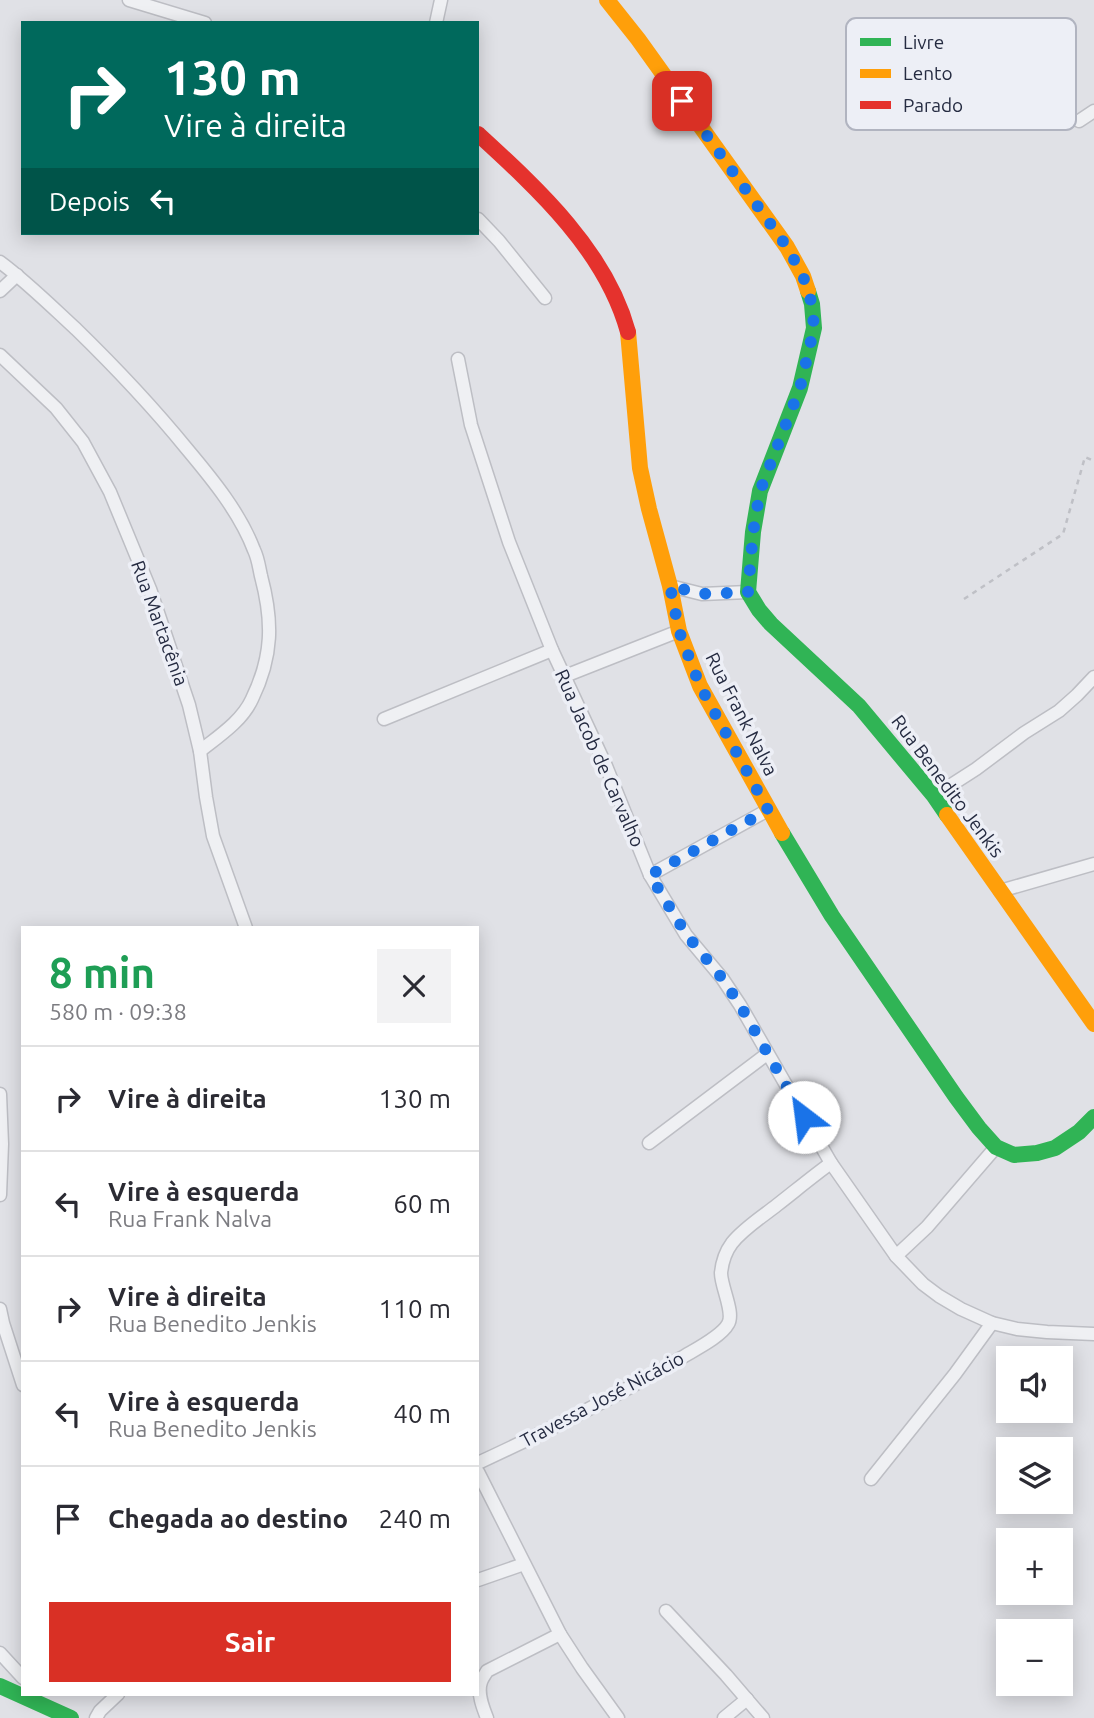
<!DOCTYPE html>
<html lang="pt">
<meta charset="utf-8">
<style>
:root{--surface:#fff;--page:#f2f2f3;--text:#2b2b33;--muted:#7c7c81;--line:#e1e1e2;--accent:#d93025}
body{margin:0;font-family:Ubuntu,sans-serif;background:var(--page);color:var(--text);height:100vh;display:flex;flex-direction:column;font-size:26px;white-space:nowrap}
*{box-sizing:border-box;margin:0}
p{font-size:23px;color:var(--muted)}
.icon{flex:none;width:38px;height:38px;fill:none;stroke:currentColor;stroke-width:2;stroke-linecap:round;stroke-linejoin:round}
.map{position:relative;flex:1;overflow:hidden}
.panel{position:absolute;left:21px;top:926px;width:458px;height:770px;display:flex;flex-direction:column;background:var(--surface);border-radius:0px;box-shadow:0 4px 18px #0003}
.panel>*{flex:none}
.hud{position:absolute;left:21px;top:21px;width:458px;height:214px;border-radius:0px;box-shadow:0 4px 18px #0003;background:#00695c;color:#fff;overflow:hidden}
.fabs{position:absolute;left:996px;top:1346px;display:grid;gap:14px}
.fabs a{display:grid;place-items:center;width:77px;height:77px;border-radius:0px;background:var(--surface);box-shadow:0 4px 18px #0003;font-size:35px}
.pin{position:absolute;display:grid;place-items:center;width:60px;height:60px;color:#fff;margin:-30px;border-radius:14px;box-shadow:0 4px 10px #0006}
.me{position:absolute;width:77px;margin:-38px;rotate:330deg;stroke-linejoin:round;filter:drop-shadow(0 0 5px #0008)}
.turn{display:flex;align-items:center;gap:24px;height:147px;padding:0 28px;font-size:32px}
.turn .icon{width:91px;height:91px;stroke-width:2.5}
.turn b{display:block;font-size:49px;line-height:60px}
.then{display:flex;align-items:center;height:66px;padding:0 28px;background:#0003;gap:14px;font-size:26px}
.round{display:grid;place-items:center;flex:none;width:74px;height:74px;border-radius:0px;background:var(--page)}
.headline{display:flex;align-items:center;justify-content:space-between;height:119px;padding:0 28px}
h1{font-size:42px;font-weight:600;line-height:52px;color:#1e9e55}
.cta{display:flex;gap:14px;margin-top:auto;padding:14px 28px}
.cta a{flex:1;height:80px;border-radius:0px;background:var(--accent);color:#fff;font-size:28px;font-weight:600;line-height:80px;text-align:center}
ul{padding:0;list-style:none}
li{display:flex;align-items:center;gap:21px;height:105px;padding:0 28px;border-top:2px solid var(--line)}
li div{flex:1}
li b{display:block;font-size:26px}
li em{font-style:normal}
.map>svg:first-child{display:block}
</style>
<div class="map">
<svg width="1094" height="1718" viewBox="0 0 1094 1718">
<rect width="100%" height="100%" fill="#e0e1e6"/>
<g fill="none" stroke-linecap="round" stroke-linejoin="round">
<defs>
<g id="street">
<path d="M 129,0 L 205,23"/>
<path d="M 436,23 L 441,0"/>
<path d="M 1079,121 L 1094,111"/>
<path d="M 478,219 L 499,241 L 545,298"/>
<path d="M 0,262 C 27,282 51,306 76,329 C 115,367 152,406 187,449 C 213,480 240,513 254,550 C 258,558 259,567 261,576 C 273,621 273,656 252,699 C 242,721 219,736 200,751"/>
<path d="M 0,291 L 17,275"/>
<path d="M 0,355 L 56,408 L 83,442 L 110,492 L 150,589 L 189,705 L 200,751 L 206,797 L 213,836 L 246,928"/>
<path d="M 458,359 L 471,425 L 509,542 L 552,650 L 606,766 L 650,875 L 686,935 L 722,978 L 740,1005 L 831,1163 L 896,1256 L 923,1284 L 939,1296 L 961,1309 L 992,1323 L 1017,1329 L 1047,1332 L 1094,1334"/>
<path d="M 670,586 L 702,594 L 748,592"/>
<path d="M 565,676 L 679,631"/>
<path d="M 384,719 L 552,650"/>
<path d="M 934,796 L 976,769 L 1024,733 L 1059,711 L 1077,695 L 1094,677"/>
<path d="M 650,875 L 768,810"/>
<path d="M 1000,891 L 1094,864"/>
<path d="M 0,1094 L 2,1144 L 0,1195"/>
<path d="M 649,1143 L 767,1054"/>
<path d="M 896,1256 L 927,1227 L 996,1147"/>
<path d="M 0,1309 L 3,1323 L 23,1385"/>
<path d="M 478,1463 C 547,1431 616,1397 681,1358 C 694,1350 721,1337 728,1324 C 735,1313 721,1287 721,1273 C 722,1263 726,1251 732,1243 C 744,1228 762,1217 777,1205 C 795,1191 813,1176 831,1163"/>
<path d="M 478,1472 L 560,1634 L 582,1668 L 618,1718"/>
<path d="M 871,1479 L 955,1374 L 992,1323"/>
<path d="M 478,1580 L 524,1564"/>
<path d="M 666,1611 L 726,1675 L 763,1718"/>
<path d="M 0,1653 L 23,1678"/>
<path d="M 96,1718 L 100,1711 L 118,1694"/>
<path d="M 487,1718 C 483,1708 477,1693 481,1682 C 482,1678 485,1675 487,1671 L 560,1634"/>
<path d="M 724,1718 L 747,1699"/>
</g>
</defs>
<use href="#street" stroke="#bdbec4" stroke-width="15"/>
<path stroke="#bfc0c6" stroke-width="2.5" stroke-dasharray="5 5" stroke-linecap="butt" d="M 964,599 L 1063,534 L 1085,457 L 1094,461"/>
<use href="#street" stroke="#eff0f3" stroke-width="12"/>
<g stroke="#30b455" stroke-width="16">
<path d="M 808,291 L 812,304 L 814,328 L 800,388 L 760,491 L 753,532 L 748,592 L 759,610 L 771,624 L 859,706 L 934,796 L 947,815"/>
<path d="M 782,833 L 832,916 L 956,1097 L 979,1128 L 996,1147 L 1014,1155 L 1037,1153 L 1055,1148 L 1079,1132 L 1094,1117"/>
<path d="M 0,1686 L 71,1718"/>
</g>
<g stroke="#ff9f0a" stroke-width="16">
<path d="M 607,0 L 638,39 L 787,247 L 803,276 L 808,291"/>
<path d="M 628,332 L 640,468 L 649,509 L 670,586 L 679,631 L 700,686 L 782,833"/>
<path d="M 947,815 L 1094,1024"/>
</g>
<path stroke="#e5322d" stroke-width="16" d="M 478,134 C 538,189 606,251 628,332"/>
</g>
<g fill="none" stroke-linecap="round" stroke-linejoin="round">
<path stroke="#1a73e8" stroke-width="12" stroke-dasharray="0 21.6" d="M 682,101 L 787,247 L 803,276 L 812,304 L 814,328 L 800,388 L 760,491 L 753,533 L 748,592 L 702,594 L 670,586 L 679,631 L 700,686 L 768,810 L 650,875 L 686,934 L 722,978 L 740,1005 L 804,1117"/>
</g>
<g text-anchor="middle" stroke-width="7" stroke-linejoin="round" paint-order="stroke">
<g font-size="19" fill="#252b41" stroke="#edeff6">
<text transform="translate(160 623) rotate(70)" y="7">Rua Martacênia</text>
<text transform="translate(742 714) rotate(63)" y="7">Rua Frank Nalva</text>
<text transform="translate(600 758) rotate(66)" y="7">Rua Jacob de Carvalho</text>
<text transform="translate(948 786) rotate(53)" y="7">Rua Benedito Jenkis</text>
<text transform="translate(602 1399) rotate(-28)" y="7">Travessa José Nicácio</text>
</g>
</g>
<rect x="846" y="18" width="230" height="112" rx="10" fill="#edeff6" stroke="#b1b4c0" stroke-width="2"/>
<rect x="860" y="38" width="31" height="8" fill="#30b455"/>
<rect x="860" y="69" width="31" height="9" fill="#ff9f0a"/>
<rect x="860" y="101" width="31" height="8" fill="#e5322d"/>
<g font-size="19" fill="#252b41">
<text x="903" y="49">Livre</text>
<text x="903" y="80">Lento</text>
<text x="903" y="112">Parado</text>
</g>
</svg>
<div class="fabs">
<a><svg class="icon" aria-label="sound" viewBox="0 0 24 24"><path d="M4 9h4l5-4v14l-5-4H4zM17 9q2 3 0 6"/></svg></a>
<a><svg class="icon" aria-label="layers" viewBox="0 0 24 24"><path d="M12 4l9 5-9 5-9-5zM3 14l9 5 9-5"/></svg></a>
<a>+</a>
<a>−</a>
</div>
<div class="pin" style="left:682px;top:101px;background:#d93025"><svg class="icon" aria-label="arrive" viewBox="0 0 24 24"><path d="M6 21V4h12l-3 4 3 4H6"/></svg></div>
<svg class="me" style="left:804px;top:1117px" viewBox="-20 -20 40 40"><circle r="19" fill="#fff"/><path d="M0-13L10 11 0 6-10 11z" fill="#1a73e8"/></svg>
<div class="hud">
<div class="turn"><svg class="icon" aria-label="right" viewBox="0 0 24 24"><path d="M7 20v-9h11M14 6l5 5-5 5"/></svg><div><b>130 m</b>Vire à direita</div></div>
<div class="then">Depois<svg class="icon" aria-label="left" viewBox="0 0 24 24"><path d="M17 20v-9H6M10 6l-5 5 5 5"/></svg></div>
</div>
<section class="panel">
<div class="headline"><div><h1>8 min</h1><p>580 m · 09:38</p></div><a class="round"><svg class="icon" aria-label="close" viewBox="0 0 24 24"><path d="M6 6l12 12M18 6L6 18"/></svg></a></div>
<ul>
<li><svg class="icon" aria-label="right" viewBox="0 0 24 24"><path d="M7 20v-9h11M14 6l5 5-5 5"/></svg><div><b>Vire à direita</b></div><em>130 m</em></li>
<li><svg class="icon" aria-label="left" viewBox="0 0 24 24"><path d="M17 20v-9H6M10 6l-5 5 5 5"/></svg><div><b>Vire à esquerda</b><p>Rua Frank Nalva</p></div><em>60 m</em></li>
<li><svg class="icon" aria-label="right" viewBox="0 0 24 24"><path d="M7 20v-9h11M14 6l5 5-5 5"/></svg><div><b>Vire à direita</b><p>Rua Benedito Jenkis</p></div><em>110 m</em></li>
<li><svg class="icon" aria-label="left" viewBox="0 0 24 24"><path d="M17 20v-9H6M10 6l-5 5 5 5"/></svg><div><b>Vire à esquerda</b><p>Rua Benedito Jenkis</p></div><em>40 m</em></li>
<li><svg class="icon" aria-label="arrive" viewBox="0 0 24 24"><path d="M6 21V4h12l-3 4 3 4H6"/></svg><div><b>Chegada ao destino</b></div><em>240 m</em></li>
</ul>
<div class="cta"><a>Sair</a></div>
</section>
</div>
